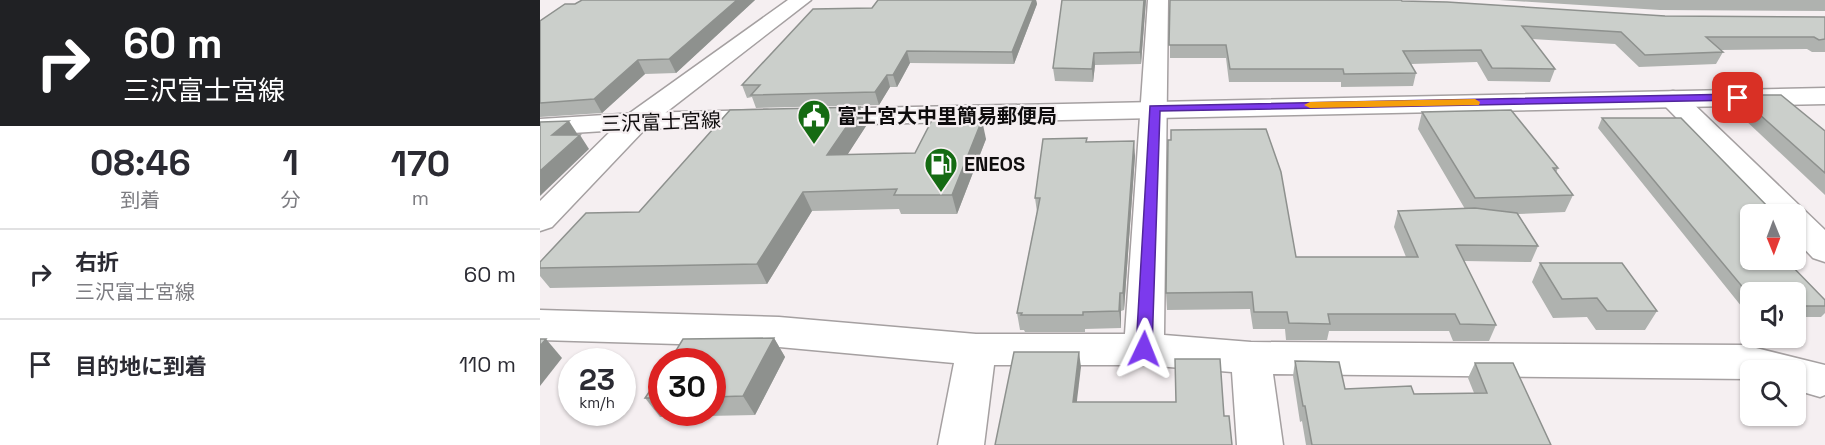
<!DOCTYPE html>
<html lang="ja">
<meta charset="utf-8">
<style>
:root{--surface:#fff;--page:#f2f2f3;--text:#2b2b33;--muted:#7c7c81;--line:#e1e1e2}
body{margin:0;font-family:"Space Grotesk","Noto Sans JP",sans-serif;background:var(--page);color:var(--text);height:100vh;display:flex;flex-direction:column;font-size:22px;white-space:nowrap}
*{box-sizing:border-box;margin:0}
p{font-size:20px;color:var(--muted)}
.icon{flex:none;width:33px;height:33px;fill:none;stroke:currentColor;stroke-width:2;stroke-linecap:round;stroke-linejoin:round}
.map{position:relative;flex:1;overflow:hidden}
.details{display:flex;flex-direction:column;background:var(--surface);width:540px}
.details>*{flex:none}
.top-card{background:#202124;color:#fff;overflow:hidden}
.needle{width:39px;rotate:179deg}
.tools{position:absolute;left:1200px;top:204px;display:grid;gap:12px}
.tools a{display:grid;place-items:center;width:66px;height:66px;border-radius:9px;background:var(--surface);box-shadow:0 2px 4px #0004;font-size:30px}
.speed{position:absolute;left:18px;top:348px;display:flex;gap:12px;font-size:30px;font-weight:700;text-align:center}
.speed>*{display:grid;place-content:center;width:78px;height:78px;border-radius:50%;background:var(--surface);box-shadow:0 2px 4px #0004;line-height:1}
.speed small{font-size:15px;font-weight:400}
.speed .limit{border:9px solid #d22;background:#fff;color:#111}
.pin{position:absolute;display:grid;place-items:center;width:51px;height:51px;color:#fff;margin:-26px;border-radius:12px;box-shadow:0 3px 9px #0006}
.me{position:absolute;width:66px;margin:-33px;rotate:2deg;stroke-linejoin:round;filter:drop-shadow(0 0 4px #0008)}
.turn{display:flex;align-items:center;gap:21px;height:126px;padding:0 24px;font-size:27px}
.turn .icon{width:78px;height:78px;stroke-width:2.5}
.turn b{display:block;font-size:42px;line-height:51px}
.eta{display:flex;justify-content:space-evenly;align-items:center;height:102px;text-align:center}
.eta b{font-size:36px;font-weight:700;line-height:42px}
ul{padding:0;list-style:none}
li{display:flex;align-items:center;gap:18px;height:90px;padding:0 24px;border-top:2px solid var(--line)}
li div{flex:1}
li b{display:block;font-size:22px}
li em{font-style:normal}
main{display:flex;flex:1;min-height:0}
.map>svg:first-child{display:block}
</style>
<main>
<section class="details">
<div class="top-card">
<div class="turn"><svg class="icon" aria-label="right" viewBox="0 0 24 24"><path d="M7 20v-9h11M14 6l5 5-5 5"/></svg><div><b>60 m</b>三沢富士宮線</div></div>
</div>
<div class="eta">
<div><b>08:46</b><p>到着</p></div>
<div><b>1</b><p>分</p></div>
<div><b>170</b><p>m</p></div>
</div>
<ul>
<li><svg class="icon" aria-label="right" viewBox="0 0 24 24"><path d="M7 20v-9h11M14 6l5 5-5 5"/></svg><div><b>右折</b><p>三沢富士宮線</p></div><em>60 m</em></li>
<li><svg class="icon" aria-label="arrive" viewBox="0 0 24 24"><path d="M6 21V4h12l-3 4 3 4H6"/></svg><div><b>目的地に到着</b></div><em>110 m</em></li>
</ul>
</section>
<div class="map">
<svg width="1285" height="445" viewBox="0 0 1285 445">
<rect width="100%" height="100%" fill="#f5eff1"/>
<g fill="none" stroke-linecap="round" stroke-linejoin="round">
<defs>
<g id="street">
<path d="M 248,0 L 271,0 L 107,127 L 12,227 L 0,231 L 0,201 L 87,115 Z"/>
<path d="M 608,0 L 628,0 L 624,335 L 711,342 L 1204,345 L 1285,365 L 1285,395 L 1280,397 L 1256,390 L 1256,370 L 1210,370 L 1210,379 L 733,374 L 743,445 L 697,445 L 692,372 L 604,365 L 454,365 L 444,445 L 398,445 L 414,363 L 239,347 L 0,340 L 0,310 L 239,317 L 436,334 L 585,334 Z"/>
<path d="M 1133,91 L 1142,93 L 1285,230 L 1285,262 L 1273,258 L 1256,240 L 1256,214 L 1231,214 L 1124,105 L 1120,99 L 1124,93 Z"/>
</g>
<g id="secondary">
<path d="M 1285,88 L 1285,104 L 279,125 L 269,123 L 265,117 L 269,111 L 279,109 Z"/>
<path d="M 227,110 L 237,112 L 241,118 L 237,124 L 227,126 L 97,129 L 0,135 L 0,119 L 97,113 Z"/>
</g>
</defs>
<use href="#street" stroke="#a5a0a1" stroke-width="3"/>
<use href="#secondary" stroke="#a5a0a1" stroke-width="3"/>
<use href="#street" fill="#fff" fill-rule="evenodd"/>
<use href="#secondary" fill="#fff" fill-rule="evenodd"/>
</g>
<g fill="#afb2af">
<path d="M 42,0 L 215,0 L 136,73 L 105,74 L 62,113 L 0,117 L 0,21 L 35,4 Z"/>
<path d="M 338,0 L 496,0 L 497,4 L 474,64 L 370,63 L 357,87 L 350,87 L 339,105 L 216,108 L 212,97 L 207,98 L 202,85 L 332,8 Z"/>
<path d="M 606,0 L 601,64 L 555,65 L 553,82 L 515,81 L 513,68 Z"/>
<path d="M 630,0 L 862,1 L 1125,16 L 1285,17 L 1285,52 L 1272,52 L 1267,49 L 1181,50 L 1183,52 L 1176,64 L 1099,67 L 1075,44 L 992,39 L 1015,69 L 1010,82 L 948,81 L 937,62 L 871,64 L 876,73 L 873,86 L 801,87 L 801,82 L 689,82 L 686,58 L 630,58 Z"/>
<path d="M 959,0 L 1285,0 L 1285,11 L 1120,10 Z"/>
<path d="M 1210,106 L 1285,131 L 1285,195 L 1203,118 Z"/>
<path d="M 882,112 L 1018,168 L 1016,173 L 1033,195 L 1025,212 L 978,214 L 998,246 L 991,262 L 924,261 L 956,325 L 949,341 L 913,341 L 909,331 L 789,331 L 787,340 L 746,340 L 745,329 L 713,329 L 710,309 L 627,310 L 626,293 L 756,257 L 866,257 L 854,227 L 858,211 L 925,209 L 878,129 Z"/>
<path d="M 1062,118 L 1232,211 L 1229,214 L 1210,214 L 1210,260 L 1256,260 L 1256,247 L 1264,255 L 1255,266 L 1252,266 L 1285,300 L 1285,313 L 1281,317 L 1256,317 L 1256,292 L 1210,292 L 1210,317 L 1058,128 Z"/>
<path d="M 326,126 L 307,155 L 375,153 L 446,139 L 417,214 L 361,214 L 359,209 L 272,211 L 227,284 L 10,288 L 0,276 L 0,262 L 99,212 Z"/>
<path d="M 547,138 L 547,142 L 595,156 L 584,310 L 581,311 L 581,328 L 545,329 L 545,332 L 485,332 L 484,330 L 480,330 L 477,313 L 497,212 L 495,198 Z"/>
<path d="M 1000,263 L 1117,311 L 1105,330 L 1056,330 L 1047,317 L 1013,318 L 992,282 Z"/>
<path d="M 234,338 L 245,357 L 215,415 L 120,417 L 105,398 L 122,373 L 122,412 L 172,412 L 172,362 Z"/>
<path d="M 755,361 L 805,389 L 874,394 L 934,393 L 928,378 L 935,363 L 1011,445 L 766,445 L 762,421 L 760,422 L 753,376 Z"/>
</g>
<g fill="#8e918e">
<path d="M 197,0 L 215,0 L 136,73 L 129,59 Z"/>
<path d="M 493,0 L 496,0 L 497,4 L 474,64 L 472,52 Z"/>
<path d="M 604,0 L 606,0 L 601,64 L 600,52 Z"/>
<path d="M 367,51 L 370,63 L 357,87 L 353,75 Z"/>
<path d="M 554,53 L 555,65 L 553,82 L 552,69 Z"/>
<path d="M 98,60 L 105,74 L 62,113 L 54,99 Z"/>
<path d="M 347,75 L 350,87 L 339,105 L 335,92 Z"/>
<path d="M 320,107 L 326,126 L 295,174 L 287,155 Z"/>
<path d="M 442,120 L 446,139 L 417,214 L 412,195 Z"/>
<path d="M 29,121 L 38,135 L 12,135 Z"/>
<path d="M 40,135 L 49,149 L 0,196 L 0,171 Z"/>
<path d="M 594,141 L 595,156 L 584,310 L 583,293 Z"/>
<path d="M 263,192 L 272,211 L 227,284 L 217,264 Z"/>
<path d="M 580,293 L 581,311 L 581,328 L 579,311 Z"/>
<path d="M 234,338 L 245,357 L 215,415 L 203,396 Z"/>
<path d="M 6,339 L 22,358 L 0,386 L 0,346 Z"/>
<path d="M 539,352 L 541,367 L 535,417 L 533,402 Z"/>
</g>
<g fill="#cbcfcb" stroke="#8e918e" stroke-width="1.5">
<path d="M 42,0 L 197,0 L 129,59 L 98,60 L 54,99 L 0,103 L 0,21 L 25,4 L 35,4 Z"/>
<path d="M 338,0 L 493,0 L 472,52 L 367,51 L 353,75 L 347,75 L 335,92 L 211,95 L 220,85 L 202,85 L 273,9 L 332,8 Z"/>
<path d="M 522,0 L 604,0 L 600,52 L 554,53 L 552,69 L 513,68 Z"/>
<path d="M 630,0 L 861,0 L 862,1 L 907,2 L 1125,16 L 1285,17 L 1285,39 L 1279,40 L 1274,37 L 1166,37 L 1183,52 L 1105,55 L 1081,32 L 982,26 L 1015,69 L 952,68 L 941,50 L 863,51 L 876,73 L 804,74 L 803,69 L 690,69 L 686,45 L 629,45 Z"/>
<path d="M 1220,95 L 1241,95 L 1285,131 L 1285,173 L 1210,106 Z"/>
<path d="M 320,107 L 287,155 L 375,153 L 392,120 L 442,120 L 412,195 L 354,195 L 357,189 L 263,192 L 217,264 L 0,268 L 0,262 L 46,213 L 99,212 L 190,110 Z"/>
<path d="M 971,110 L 1018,168 L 1013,168 L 1033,195 L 935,198 L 882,112 Z"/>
<path d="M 1062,118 L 1141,118 L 1232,211 L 1221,211 L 1224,214 L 1210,214 L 1210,260 L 1246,260 L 1285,300 L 1285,306 L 1256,306 L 1256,292 L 1210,292 L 1210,296 Z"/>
<path d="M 29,121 L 12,135 L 40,135 L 0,171 L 0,122 Z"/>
<path d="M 726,129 L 741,172 L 756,257 L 878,257 L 858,211 L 935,208 L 977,213 L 998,246 L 916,245 L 956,325 L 920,324 L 915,314 L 788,314 L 790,324 L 749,323 L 747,312 L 714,312 L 712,292 L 626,293 L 628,140 L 631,140 L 631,130 Z"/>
<path d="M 547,138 L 546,142 L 594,141 L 583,293 L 580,293 L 579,311 L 543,312 L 543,315 L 481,315 L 482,313 L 477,313 L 500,198 L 495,198 L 503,139 Z"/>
<path d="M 1256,247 L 1264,255 L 1256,255 Z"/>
<path d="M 1000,263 L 1082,263 L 1117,311 L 1067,311 L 1057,298 L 1022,299 Z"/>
<path d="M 234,338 L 203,396 L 172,397 L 172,362 L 129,362 L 143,339 Z"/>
<path d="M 0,339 L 6,339 L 0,346 Z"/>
<path d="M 474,352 L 539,352 L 533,402 L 636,402 L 635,359 L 680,359 L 684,416 L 689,416 L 692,445 L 455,445 Z"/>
<path d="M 755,361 L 799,362 L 805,389 L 871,386 L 874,394 L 947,393 L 935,363 L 973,363 L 1011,445 L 772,445 L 765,406 L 763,406 Z"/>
<path d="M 122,373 L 122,398 L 105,398 Z"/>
</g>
<path fill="#7c3aed" stroke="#51269a" stroke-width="1.5" d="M 1198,94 L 1204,98 L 1202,100 L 620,111 L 612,349 L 610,354 L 604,355 L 598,354 L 596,349 L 610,106 Z"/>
<path fill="#f59e0b" d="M 935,99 L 940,102 L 939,105 L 770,108 L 764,105 L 770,102 Z"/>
<defs>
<symbol id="civic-pin" viewBox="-11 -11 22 30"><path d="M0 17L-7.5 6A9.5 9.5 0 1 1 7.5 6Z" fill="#156b13" stroke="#f5eff1"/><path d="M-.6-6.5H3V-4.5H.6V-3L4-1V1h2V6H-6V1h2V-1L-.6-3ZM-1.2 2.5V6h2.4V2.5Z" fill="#fff"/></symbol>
<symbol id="fuel-pin" viewBox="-11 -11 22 30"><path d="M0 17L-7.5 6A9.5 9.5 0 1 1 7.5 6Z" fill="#156b13" stroke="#f5eff1"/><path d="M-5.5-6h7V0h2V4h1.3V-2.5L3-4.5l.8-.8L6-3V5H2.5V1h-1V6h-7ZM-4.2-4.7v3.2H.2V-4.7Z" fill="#fff"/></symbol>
</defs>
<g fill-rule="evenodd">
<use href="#civic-pin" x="255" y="97" width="38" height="52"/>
<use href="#fuel-pin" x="382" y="145" width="38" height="52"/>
</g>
<g text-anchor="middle" stroke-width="4.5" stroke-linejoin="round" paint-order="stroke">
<g font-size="20" font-weight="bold" fill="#0f0d0e" stroke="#f5eff1" text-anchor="start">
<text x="297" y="123">富士宮大中里簡易郵便局</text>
<text x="424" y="171">ENEOS</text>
</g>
<g font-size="20" fill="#0f0d0e" stroke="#f5eff1">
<text transform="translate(121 122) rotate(-2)" y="7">三沢富士宮線</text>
</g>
</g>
</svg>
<div class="tools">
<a><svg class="needle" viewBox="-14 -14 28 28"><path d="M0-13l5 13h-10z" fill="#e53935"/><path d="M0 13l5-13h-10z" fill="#7c7c81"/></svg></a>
<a><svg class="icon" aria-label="sound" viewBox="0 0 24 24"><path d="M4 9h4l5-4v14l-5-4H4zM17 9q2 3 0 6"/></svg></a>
<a><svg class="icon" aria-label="search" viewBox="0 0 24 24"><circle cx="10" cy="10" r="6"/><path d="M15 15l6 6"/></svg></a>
</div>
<div class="speed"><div>23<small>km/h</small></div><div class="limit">30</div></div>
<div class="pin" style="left:1198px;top:98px;background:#d93025"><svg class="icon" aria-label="arrive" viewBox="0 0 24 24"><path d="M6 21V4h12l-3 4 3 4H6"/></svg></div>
<svg class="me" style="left:604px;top:349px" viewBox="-20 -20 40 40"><path d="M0-17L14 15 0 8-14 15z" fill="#7c3aed" stroke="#fff" stroke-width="4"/></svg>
</div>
</main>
